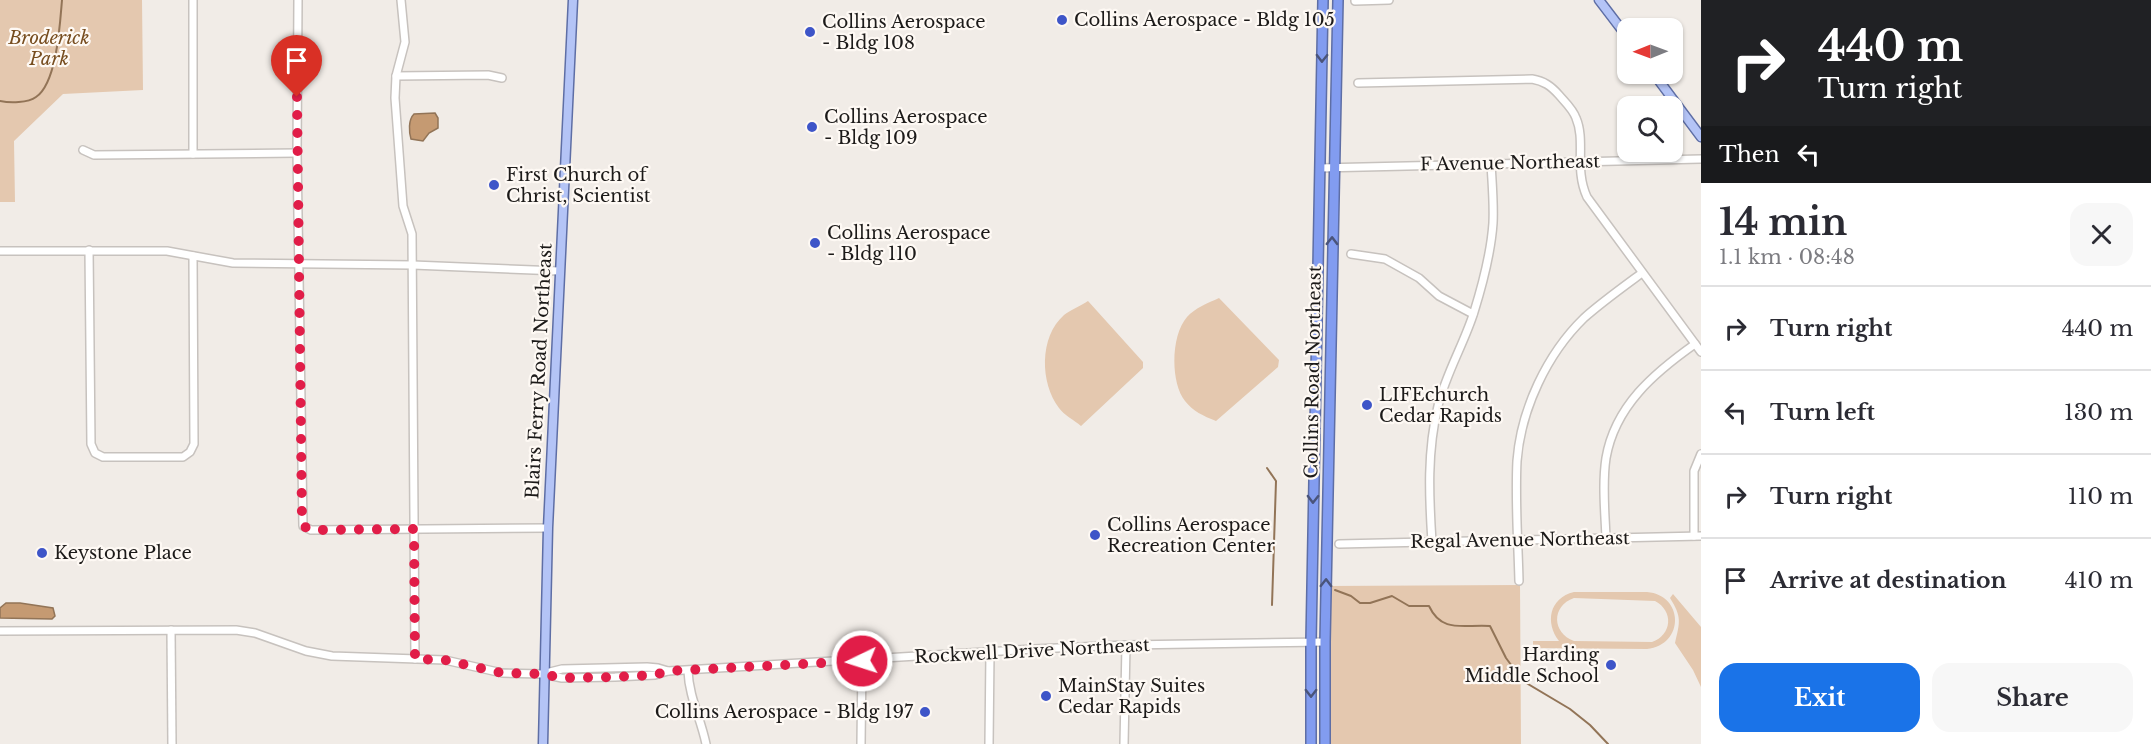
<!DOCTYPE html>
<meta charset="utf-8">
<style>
:root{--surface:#fff;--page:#f7f7f7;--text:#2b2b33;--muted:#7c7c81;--line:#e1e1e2;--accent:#1a73e8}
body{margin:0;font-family:"Libre Baskerville",serif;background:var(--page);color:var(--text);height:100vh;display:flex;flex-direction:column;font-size:22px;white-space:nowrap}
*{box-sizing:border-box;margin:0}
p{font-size:20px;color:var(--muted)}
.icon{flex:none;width:33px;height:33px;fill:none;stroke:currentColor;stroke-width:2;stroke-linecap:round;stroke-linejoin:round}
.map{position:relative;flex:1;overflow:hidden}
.sheet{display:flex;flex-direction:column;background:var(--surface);width:450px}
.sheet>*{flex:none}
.top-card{background:#202124;color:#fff;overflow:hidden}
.needle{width:39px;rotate:269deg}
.controls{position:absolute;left:1617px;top:18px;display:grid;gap:12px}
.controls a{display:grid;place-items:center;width:66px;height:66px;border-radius:12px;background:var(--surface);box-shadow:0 2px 4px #0004;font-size:30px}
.pin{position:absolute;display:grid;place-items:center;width:51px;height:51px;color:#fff;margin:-62px -26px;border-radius:50% 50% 50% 0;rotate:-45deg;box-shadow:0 0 6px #0007}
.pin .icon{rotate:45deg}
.me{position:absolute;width:66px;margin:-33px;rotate:266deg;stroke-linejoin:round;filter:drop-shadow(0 0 4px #0008)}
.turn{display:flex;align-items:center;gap:21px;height:126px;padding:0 18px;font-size:27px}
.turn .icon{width:78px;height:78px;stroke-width:2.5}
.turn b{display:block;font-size:42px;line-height:51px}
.then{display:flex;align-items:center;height:57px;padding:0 18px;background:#0003;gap:12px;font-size:22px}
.round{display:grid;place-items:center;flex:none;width:63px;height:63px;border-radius:18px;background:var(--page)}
.overview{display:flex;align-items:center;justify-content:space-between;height:102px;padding:0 18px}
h1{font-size:36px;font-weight:800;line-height:45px}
.cta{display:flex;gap:12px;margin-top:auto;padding:12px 18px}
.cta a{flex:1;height:69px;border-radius:18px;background:var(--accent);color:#fff;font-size:24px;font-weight:800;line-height:69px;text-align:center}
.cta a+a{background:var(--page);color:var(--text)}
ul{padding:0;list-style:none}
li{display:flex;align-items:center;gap:18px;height:84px;padding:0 18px;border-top:2px solid var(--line)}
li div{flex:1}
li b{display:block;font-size:22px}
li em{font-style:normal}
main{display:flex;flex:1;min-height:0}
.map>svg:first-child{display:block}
</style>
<main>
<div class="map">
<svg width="1701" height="744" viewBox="0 0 1701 744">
<rect width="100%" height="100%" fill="#f1ece7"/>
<g fill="#e4c8af" fill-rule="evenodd">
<path d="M 0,0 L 142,0 L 143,90 L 63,94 L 14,141 L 15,202 L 0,202 Z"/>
<path d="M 1219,298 L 1279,360 L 1278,367 L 1216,421 C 1203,416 1193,411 1185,401 C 1170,382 1171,335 1187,317 C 1195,308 1208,303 1219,298 Z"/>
<path d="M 1088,301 L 1143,362 L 1143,368 L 1081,426 C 1074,420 1064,415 1059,408 C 1040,383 1039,337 1064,315 C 1070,310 1081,306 1088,301 Z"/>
<path d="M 1520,585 L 1521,744 L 1325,744 L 1326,586 Z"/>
<path d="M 1574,592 L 1647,592 C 1684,595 1685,645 1647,649 L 1533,648 L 1533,641 L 1559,641 C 1545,623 1549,598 1574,592 ZM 1574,598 L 1655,601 C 1674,611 1672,635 1652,642 L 1574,641 C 1552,633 1551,606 1574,598 Z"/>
<path d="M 1673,594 L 1701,627 L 1701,687 L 1693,670 L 1675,643 C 1680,622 1682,617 1670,598 Z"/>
</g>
<g fill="#c59a72" stroke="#927457" stroke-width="1.5">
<path d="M 435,113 L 438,118 L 438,128 L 429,133 L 423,141 L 411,139 C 409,132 408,120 414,114 Z"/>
<path d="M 6,603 L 20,603 L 53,608 L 55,616 L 52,619 L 0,618 L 0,608 Z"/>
</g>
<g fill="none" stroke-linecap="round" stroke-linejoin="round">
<g stroke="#927457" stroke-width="2">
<path d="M 0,101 C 10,103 28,103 36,97 C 57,83 60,23 62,0"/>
<path d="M 1267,468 L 1276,481 L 1272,605"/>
<path d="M 1335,590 L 1351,596 L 1360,603 L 1370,603 L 1392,596 L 1409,606 L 1429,606 C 1442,634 1464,624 1490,626 L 1506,658 L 1523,681 L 1570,709 L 1590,725 L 1608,744"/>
</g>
<defs>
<g id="minor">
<path d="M 193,0 L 193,154"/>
<path d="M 298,0 L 297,153 L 303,526 L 311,530 L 548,528"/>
<path d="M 401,0 L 405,42 L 396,76 L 395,98 L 403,206 L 412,234 L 415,659"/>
<path d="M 1355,1 L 1389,0"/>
<path d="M 396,76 L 488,75 L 502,78"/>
<path d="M 1358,83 L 1532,79 C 1544,81 1551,86 1559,95 C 1565,102 1573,109 1576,118 C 1586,141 1574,169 1587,197 L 1701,352"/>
<path d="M 83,150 L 94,155 L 297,153"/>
<path d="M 1320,168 L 1701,159"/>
<path d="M 89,250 L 91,444 L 95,453 L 103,457 L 183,457 L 190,452 L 194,444 L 193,256"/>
<path d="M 0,251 L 167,251 L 233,263 L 413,265 L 559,271"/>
<path d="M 1351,254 L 1385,259 L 1419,278 L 1439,296 L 1473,314"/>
<path d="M 1694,536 L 1694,471 L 1701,454"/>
<path d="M 1606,538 C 1605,512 1602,484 1606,458 C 1615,406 1654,373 1695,344"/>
<path d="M 1432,542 C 1429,496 1427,451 1438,406 C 1446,373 1464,344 1474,312 C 1483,283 1491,253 1493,223 C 1494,203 1492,183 1491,163"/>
<path d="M 1339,544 L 1701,536"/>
<path d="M 1519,581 C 1518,541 1515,501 1517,461 C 1521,409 1547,354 1584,318 C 1602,302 1623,287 1642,273"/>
<path d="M 171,630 L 172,744"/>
<path d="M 0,631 L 236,630 L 255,633 L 306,651 L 332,656 L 445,660 L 502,673 L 543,674 L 562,678 L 615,677 L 655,675 L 668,671 L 1034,649 L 1126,645 L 1325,642"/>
<path d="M 688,671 C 689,697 701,719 706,744"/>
<path d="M 546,673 L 562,669 L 647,667 L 658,668 L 668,671"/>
<path d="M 861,744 L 862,661"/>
<path d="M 989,744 L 990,652"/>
<path d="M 1124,744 L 1126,645"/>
</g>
<g id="major">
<path d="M 1599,0 L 1628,38"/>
<path d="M 1654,74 L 1701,137"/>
<path d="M 543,744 L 548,528 L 573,0"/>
</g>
<g id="highway">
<path d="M 1311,744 L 1311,642 L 1323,0"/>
<path d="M 1325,744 L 1325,642 L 1338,0"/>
</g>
</defs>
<use href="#minor" stroke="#c7c2be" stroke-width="10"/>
<use href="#major" stroke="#5e6ea5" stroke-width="11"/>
<use href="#highway" stroke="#5e6ea5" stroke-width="12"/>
<use href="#minor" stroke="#fff" stroke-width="7"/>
<use href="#major" stroke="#b4c4f6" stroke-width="8"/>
<use href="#highway" stroke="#829cf0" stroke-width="9"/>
</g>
<defs><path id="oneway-chevron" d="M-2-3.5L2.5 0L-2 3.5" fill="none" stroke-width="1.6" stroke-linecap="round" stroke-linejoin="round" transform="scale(1.5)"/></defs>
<g stroke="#4a547a">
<use href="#oneway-chevron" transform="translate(1322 58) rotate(91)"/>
<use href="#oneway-chevron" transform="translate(1332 241) rotate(-89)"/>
<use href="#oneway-chevron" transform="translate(1313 499) rotate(91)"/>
<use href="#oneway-chevron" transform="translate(1326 583) rotate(-89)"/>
<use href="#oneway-chevron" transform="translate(1311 693) rotate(90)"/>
</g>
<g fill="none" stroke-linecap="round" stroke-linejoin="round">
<path stroke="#e11d48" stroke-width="10" stroke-dasharray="0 18" d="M 297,97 L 302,521 L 303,526 L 311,530 L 414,529 L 415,659 L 445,660 L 502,673 L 543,674 L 562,678 L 615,677 L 655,675 L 668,671 L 862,661"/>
</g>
<g fill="#3e55c8" stroke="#fef9f4" stroke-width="2">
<circle cx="1062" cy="20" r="6"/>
<circle cx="810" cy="32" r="6"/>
<circle cx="812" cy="127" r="6"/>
<circle cx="494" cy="185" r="6"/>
<circle cx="815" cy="243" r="6"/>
<circle cx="1367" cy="405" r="6"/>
<circle cx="1095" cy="535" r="6"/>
<circle cx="42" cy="553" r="6"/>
<circle cx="1611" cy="665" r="6"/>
<circle cx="1046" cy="696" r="6"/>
<circle cx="925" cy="712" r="6"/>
</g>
<g text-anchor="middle" stroke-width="4.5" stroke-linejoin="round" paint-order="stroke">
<g font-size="18" fill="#1c1a19" stroke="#fef9f4" text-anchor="start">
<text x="1074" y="26">Collins Aerospace - Bldg 105</text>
<text x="822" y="28">Collins Aerospace<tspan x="822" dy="21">- Bldg 108</tspan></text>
<text x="824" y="123">Collins Aerospace<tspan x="824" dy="21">- Bldg 109</tspan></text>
<text x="506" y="181">First Church of<tspan x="506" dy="21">Christ, Scientist</tspan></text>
<text x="827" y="239">Collins Aerospace<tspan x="827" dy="21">- Bldg 110</tspan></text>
<text x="1379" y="401">LIFEchurch<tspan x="1379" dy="21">Cedar Rapids</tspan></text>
<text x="1107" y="531">Collins Aerospace<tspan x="1107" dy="21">Recreation Center</tspan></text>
<text x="54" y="559">Keystone Place</text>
<text x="1599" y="661" text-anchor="end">Harding<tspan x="1599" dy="21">Middle School</tspan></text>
<text x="1058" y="692">MainStay Suites<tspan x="1058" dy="21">Cedar Rapids</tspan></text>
<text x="913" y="718" text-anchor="end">Collins Aerospace - Bldg 197</text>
</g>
<g font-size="18" font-style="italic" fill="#774d1f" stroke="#fef9f4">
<text x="49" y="44">Broderick<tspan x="49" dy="21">Park</tspan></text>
</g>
<g font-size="18" fill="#1c1a19" stroke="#fef9f4">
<text transform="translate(1510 163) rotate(-1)" y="6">F Avenue Northeast</text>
<text transform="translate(539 371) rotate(-87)" y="6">Blairs Ferry Road Northeast</text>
<text transform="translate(1313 372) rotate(-89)" y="6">Collins Road Northeast</text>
<text transform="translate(1520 540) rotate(-1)" y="6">Regal Avenue Northeast</text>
<text transform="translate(1032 651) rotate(-3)" y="6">Rockwell Drive Northeast</text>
</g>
</g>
</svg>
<div class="controls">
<a><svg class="needle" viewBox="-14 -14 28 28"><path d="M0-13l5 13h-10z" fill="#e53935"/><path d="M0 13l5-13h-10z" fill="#7c7c81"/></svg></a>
<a><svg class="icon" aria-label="search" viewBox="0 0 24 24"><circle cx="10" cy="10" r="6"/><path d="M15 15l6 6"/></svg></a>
</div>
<div class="pin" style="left:297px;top:97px;background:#d93025"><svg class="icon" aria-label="arrive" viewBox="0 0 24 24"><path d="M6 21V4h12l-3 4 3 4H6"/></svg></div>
<svg class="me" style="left:862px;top:661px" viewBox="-20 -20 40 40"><circle r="17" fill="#e11d48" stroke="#fff" stroke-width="3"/><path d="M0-11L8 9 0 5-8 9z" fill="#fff"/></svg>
</div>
<section class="sheet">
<div class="top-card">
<div class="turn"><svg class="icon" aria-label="right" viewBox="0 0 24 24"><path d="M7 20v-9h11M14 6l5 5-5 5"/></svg><div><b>440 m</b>Turn right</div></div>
<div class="then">Then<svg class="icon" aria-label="left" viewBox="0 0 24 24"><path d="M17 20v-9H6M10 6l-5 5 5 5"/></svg></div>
</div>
<div class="overview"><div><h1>14 min</h1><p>1.1 km · 08:48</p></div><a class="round"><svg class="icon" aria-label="close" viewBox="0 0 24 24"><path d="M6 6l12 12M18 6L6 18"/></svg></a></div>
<ul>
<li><svg class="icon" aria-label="right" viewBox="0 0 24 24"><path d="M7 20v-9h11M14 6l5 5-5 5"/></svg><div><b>Turn right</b></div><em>440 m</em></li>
<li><svg class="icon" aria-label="left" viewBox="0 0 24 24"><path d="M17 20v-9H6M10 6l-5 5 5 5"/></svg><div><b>Turn left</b></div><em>130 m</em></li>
<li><svg class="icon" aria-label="right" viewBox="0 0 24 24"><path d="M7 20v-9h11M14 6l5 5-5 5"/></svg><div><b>Turn right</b></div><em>110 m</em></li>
<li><svg class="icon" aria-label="arrive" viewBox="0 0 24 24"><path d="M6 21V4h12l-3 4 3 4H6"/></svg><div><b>Arrive at destination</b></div><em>410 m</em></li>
</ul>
<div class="cta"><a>Exit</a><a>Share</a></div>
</section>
</main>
